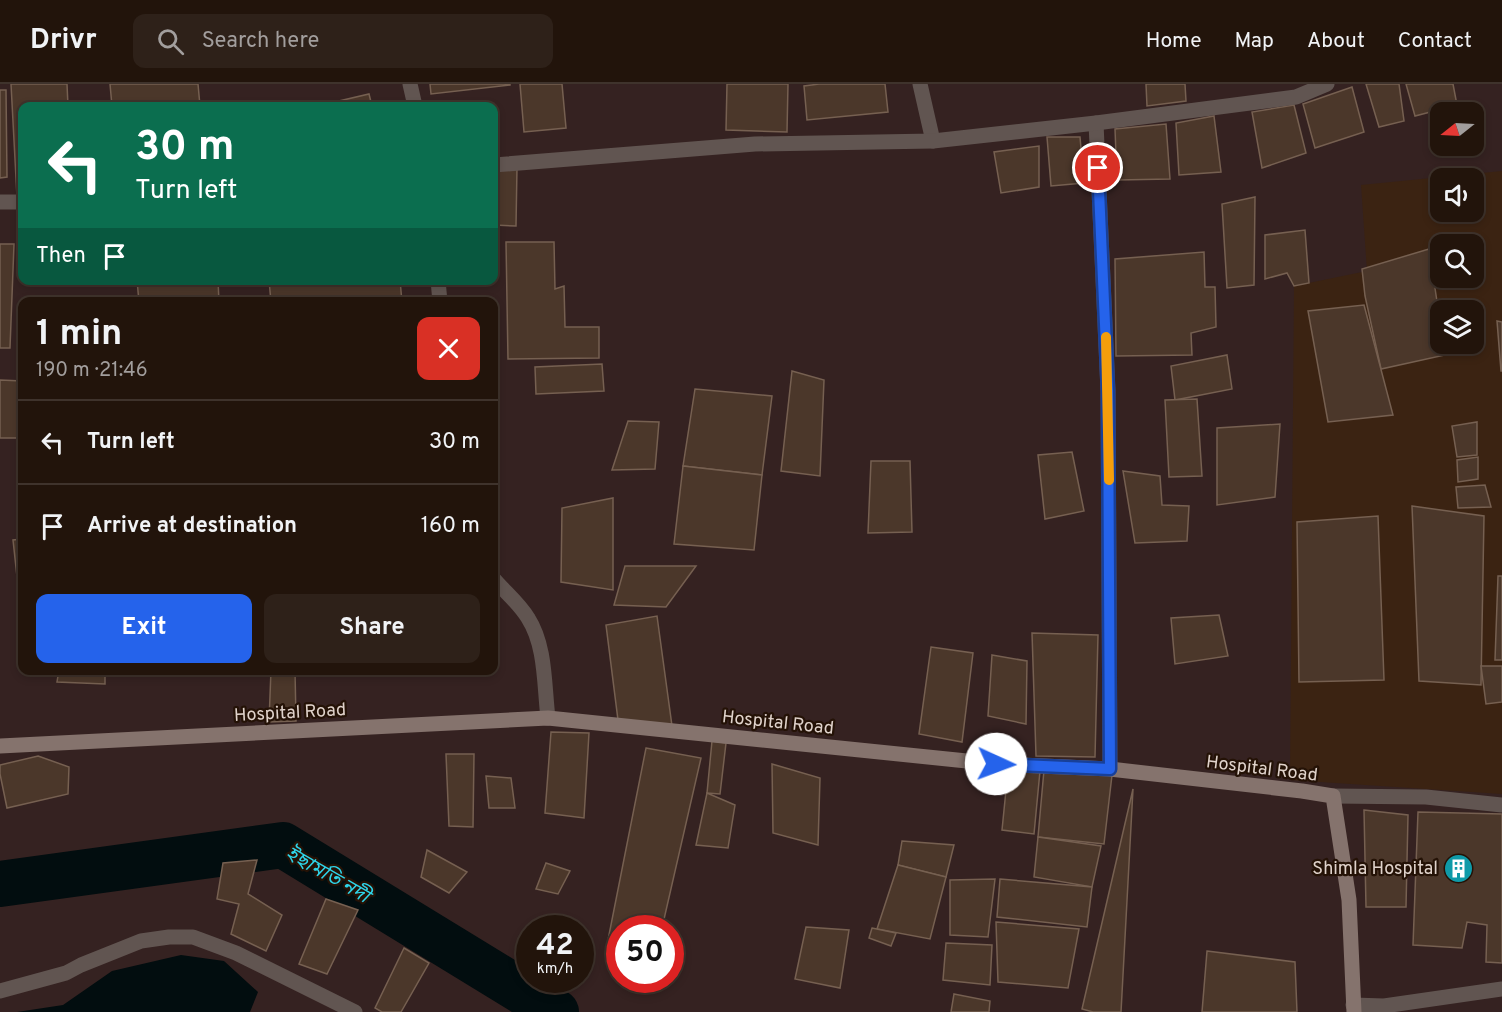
<!DOCTYPE html>
<meta charset="utf-8">
<style>
:root{--surface:#22140b;--page:#2e2119;--text:#f1f3f6;--muted:#a29e9d;--line:#3f332c;--accent:#2563eb}
body{margin:0;font-family:Overpass,"Noto Sans Bengali",sans-serif;background:var(--page);color:var(--text);height:100vh;display:flex;flex-direction:column;font-size:22px;white-space:nowrap}
*{box-sizing:border-box;margin:0}
p{font-size:20px;color:var(--muted)}
.icon{flex:none;width:33px;height:33px;fill:none;stroke:currentColor;stroke-width:2;stroke-linecap:round;stroke-linejoin:round}
.map{position:relative;flex:1;overflow:hidden}
.details{position:absolute;left:18px;top:213px;width:480px;height:378px;display:flex;flex-direction:column;background:var(--surface);border-radius:12px;box-shadow:0 3px 9px #0003,0 0 0 2px var(--line)}
.details>*{flex:none}
.hud{position:absolute;left:18px;top:18px;width:480px;height:183px;border-radius:12px;box-shadow:0 3px 9px #0003,0 0 0 2px var(--line);background:#0b6e4f;color:#fff;overflow:hidden}
.needle{width:39px;rotate:252deg}
.controls{position:absolute;left:1430px;top:18px;display:grid;gap:12px}
.controls a{display:grid;place-items:center;width:54px;height:54px;border-radius:12px;background:var(--surface);box-shadow:0 3px 9px #0003,0 0 0 2px var(--line);font-size:30px}
.speed{position:absolute;left:516px;top:831px;display:flex;gap:12px;font-size:30px;font-weight:700;text-align:center}
.speed>*{display:grid;place-content:center;width:78px;height:78px;border-radius:50%;background:var(--surface);box-shadow:0 3px 9px #0003,0 0 0 2px var(--line);line-height:1}
.speed small{font-size:15px;font-weight:400}
.speed .limit{border:9px solid #d22;background:#fff;color:#111}
.pin{position:absolute;display:grid;place-items:center;width:51px;height:51px;color:#fff;margin:-26px;border:3px solid #fff;border-radius:50%;box-shadow:0 2px 6px #0007}
.me{position:absolute;width:66px;margin:-33px;rotate:92deg;stroke-linejoin:round;filter:drop-shadow(0 0 4px #0008)}
.turn{display:flex;align-items:center;gap:21px;height:126px;padding:0 18px;font-size:27px}
.turn .icon{width:78px;height:78px;stroke-width:2.5}
.turn b{display:block;font-size:42px;line-height:51px}
.then{display:flex;align-items:center;height:57px;padding:0 18px;background:#0003;gap:12px;font-size:22px}
.round{display:grid;place-items:center;flex:none;width:63px;height:63px;border-radius:12px;background:var(--page)}
.overview{display:flex;align-items:center;justify-content:space-between;height:102px;padding:0 18px}
h1{font-size:36px;font-weight:700;line-height:45px}
.cta{display:flex;gap:12px;margin-top:auto;padding:12px 18px}
.cta a{flex:1;height:69px;border-radius:12px;background:var(--accent);color:#fff;font-size:24px;font-weight:700;line-height:69px;text-align:center}
.cta a+a{background:var(--page);color:var(--text)}
ul{padding:0;list-style:none}
li{display:flex;align-items:center;gap:18px;height:84px;padding:0 18px;border-top:2px solid var(--line)}
li div{flex:1}
li b{display:block;font-size:22px}
li em{font-style:normal}
header{display:flex;align-items:center;gap:36px;box-sizing:border-box;height:84px;padding:0 30px;background:var(--surface);border-bottom:2px solid var(--line)}
header strong{font-size:28px}
nav{display:flex;gap:33px;margin-inline-start:auto;font-size:21px}
.search{width:420px;height:54px;background:var(--page);display:flex;align-items:center;gap:15px;box-sizing:border-box;padding:0 21px;border-radius:12px;color:var(--muted);font-size:22px}
.map>svg:first-child{display:block}
</style>
<header>
<strong>Drivr</strong>
<div class="search"><svg class="icon" aria-label="search" viewBox="0 0 24 24"><circle cx="10" cy="10" r="6"/><path d="M15 15l6 6"/></svg>Search here</div>
<nav><a>Home</a><a>Map</a><a>About</a><a>Contact</a></nav>
</header>
<div class="map">
<svg width="1502" height="928" viewBox="0 0 1502 928">
<rect width="100%" height="100%" fill="#2e1b0f"/>
<path fill="#352221" fill-rule="evenodd" d="M 0,0 L 1502,0 L 1502,928 L 0,928 ZM 22,22 L 494,22 L 494,196 L 22,196 ZM 1440,28 L 1473,28 L 1473,62 L 1440,62 ZM 1440,94 L 1473,94 L 1473,128 L 1440,128 ZM 1440,160 L 1473,160 L 1473,194 L 1440,194 ZM 22,218 L 494,218 L 494,586 L 22,586 ZM 1440,226 L 1473,226 L 1473,260 L 1440,260 ZM 530,844 L 580,844 L 580,896 L 530,896 ZM 620,844 L 670,844 L 670,896 L 620,896 Z"/>
<path fill="#3b2312" fill-rule="evenodd" d="M 1502,87 L 1502,710 L 1290,696 L 1294,202 L 1367,187 L 1361,101 ZM 1440,94 L 1473,94 L 1473,128 L 1440,128 ZM 1440,160 L 1473,160 L 1473,194 L 1440,194 ZM 1440,226 L 1473,226 L 1473,260 L 1440,260 Z"/>
<path fill="#020d0f" d="M 181,871 L 224,877 L 258,908 L 250,928 L 17,928 L 63,921 L 112,887 Z"/>
<g fill="none" stroke-linecap="round" stroke-linejoin="round">
<path stroke="#020d0f" stroke-width="46" d="M 0,800 L 283,761 L 556,928"/>
</g>
<g fill="#4b372a" stroke="#766051" stroke-width="1.5">
<path d="M 11,0 L 67,0 L 68,22 L 22,22 L 22,112 L 17,113 Z"/>
<path d="M 110,0 L 198,0 L 200,22 L 112,22 Z"/>
<path d="M 430,0 L 510,0 L 510,1 L 431,10 Z"/>
<path d="M 520,0 L 562,0 L 566,44 L 524,48 Z"/>
<path d="M 727,0 L 788,0 L 787,48 L 726,46 Z"/>
<path d="M 819,0 L 885,0 L 888,28 L 807,36 L 804,2 Z"/>
<path d="M 1146,0 L 1185,0 L 1186,17 L 1147,22 Z"/>
<path d="M 1366,0 L 1399,0 L 1404,37 L 1379,43 Z"/>
<path d="M 1406,0 L 1453,0 L 1457,21 L 1415,32 Z"/>
<path d="M 1352,3 L 1364,48 L 1315,64 L 1303,20 Z"/>
<path d="M 0,6 L 6,6 L 7,93 L 0,94 Z"/>
<path d="M 369,10 L 372,22 L 323,22 L 322,21 Z"/>
<path d="M 1294,21 L 1306,69 L 1262,84 L 1252,28 Z"/>
<path d="M 1214,32 L 1221,88 L 1179,91 L 1176,39 Z"/>
<path d="M 1166,40 L 1170,95 L 1117,96 L 1115,45 Z"/>
<path d="M 1047,53 L 1080,53 L 1084,99 L 1051,102 Z"/>
<path d="M 1039,62 L 1039,103 L 1001,109 L 994,68 Z"/>
<path d="M 494,82 L 517,83 L 516,142 L 494,141 Z"/>
<path d="M 1255,113 L 1254,201 L 1227,204 L 1222,120 Z"/>
<path d="M 1305,146 L 1309,199 L 1294,202 L 1287,189 L 1265,195 L 1265,151 Z"/>
<path d="M 506,158 L 554,158 L 555,205 L 564,202 L 565,243 L 599,243 L 599,274 L 508,275 Z"/>
<path d="M 0,160 L 14,160 L 10,264 L 0,264 Z"/>
<path d="M 1429,165 L 1440,237 L 1440,260 L 1443,260 L 1445,271 L 1381,285 L 1365,212 L 1362,185 Z"/>
<path d="M 1204,168 L 1205,203 L 1215,203 L 1216,243 L 1191,249 L 1192,271 L 1116,272 L 1115,175 Z"/>
<path d="M 137,196 L 218,196 L 219,218 L 139,218 Z"/>
<path d="M 269,196 L 400,196 L 402,218 L 271,218 Z"/>
<path d="M 1364,221 L 1393,331 L 1328,338 L 1308,227 Z"/>
<path d="M 1497,237 L 1502,238 L 1502,287 L 1501,287 Z"/>
<path d="M 1227,271 L 1232,305 L 1175,316 L 1171,282 Z"/>
<path d="M 602,280 L 604,307 L 536,310 L 535,283 Z"/>
<path d="M 792,287 L 824,296 L 820,392 L 781,387 Z"/>
<path d="M 0,296 L 22,297 L 22,354 L 0,354 Z"/>
<path d="M 695,305 L 772,312 L 762,391 L 683,382 Z"/>
<path d="M 1197,315 L 1202,392 L 1169,393 L 1165,316 Z"/>
<path d="M 628,337 L 659,338 L 655,385 L 612,386 Z"/>
<path d="M 1477,338 L 1477,371 L 1457,373 L 1452,342 Z"/>
<path d="M 1280,340 L 1275,413 L 1217,421 L 1217,344 Z"/>
<path d="M 1072,368 L 1084,427 L 1045,435 L 1038,371 Z"/>
<path d="M 1478,373 L 1478,395 L 1458,398 L 1457,376 Z"/>
<path d="M 871,377 L 910,377 L 912,448 L 868,449 Z"/>
<path d="M 683,382 L 762,391 L 754,466 L 674,460 Z"/>
<path d="M 1123,387 L 1160,392 L 1162,421 L 1189,422 L 1187,457 L 1135,459 Z"/>
<path d="M 1485,401 L 1491,423 L 1458,424 L 1456,403 Z"/>
<path d="M 613,414 L 613,506 L 561,498 L 562,424 Z"/>
<path d="M 1412,422 L 1484,432 L 1481,601 L 1419,597 Z"/>
<path d="M 1378,432 L 1384,596 L 1299,598 L 1297,438 Z"/>
<path d="M 22,455 L 22,511 L 19,511 L 13,456 Z"/>
<path d="M 625,482 L 696,482 L 666,523 L 614,521 Z"/>
<path d="M 1498,492 L 1502,492 L 1502,576 L 1495,576 Z"/>
<path d="M 1219,531 L 1228,572 L 1175,580 L 1171,534 Z"/>
<path d="M 657,532 L 672,642 L 618,636 L 606,541 Z"/>
<path d="M 1032,549 L 1098,551 L 1095,673 L 1036,672 Z"/>
<path d="M 931,563 L 973,569 L 962,658 L 919,650 Z"/>
<path d="M 992,571 L 1027,577 L 1026,640 L 988,632 Z"/>
<path d="M 1481,582 L 1502,582 L 1502,618 L 1486,620 Z"/>
<path d="M 59,586 L 105,586 L 105,600 L 57,598 Z"/>
<path d="M 271,586 L 295,586 L 296,637 L 269,638 Z"/>
<path d="M 551,648 L 589,649 L 584,734 L 545,729 Z"/>
<path d="M 712,657 L 726,659 L 720,710 L 707,709 Z"/>
<path d="M 646,664 L 701,674 L 662,844 L 620,844 L 620,872 L 606,866 Z"/>
<path d="M 446,670 L 474,670 L 473,743 L 449,742 Z"/>
<path d="M 38,672 L 69,683 L 68,710 L 7,724 L 0,690 L 0,681 Z"/>
<path d="M 772,680 L 820,694 L 818,761 L 773,749 Z"/>
<path d="M 1008,686 L 1040,687 L 1034,750 L 1002,746 Z"/>
<path d="M 1044,686 L 1112,691 L 1104,760 L 1038,753 Z"/>
<path d="M 486,692 L 511,694 L 515,724 L 489,724 Z"/>
<path d="M 1133,705 L 1121,928 L 1093,928 L 1082,925 Z"/>
<path d="M 707,709 L 735,721 L 728,764 L 696,761 Z"/>
<path d="M 1364,726 L 1408,731 L 1406,823 L 1366,823 Z"/>
<path d="M 1418,728 L 1502,730 L 1502,879 L 1486,878 L 1487,841 L 1467,838 L 1462,864 L 1413,861 Z"/>
<path d="M 1038,753 L 1101,762 L 1092,803 L 1034,793 Z"/>
<path d="M 902,757 L 954,761 L 946,793 L 898,781 Z"/>
<path d="M 427,766 L 467,788 L 449,809 L 421,793 Z"/>
<path d="M 257,776 L 248,810 L 282,831 L 266,867 L 231,850 L 239,820 L 217,815 L 223,779 Z"/>
<path d="M 546,779 L 570,787 L 558,810 L 536,805 Z"/>
<path d="M 898,781 L 946,793 L 930,855 L 877,845 Z"/>
<path d="M 995,795 L 988,853 L 950,851 L 950,796 Z"/>
<path d="M 1000,795 L 1092,803 L 1087,843 L 997,833 Z"/>
<path d="M 326,815 L 358,826 L 327,890 L 299,880 Z"/>
<path d="M 996,838 L 1079,845 L 1068,904 L 998,898 Z"/>
<path d="M 806,843 L 849,846 L 840,904 L 795,895 Z"/>
<path d="M 872,844 L 896,849 L 891,862 L 869,854 Z"/>
<path d="M 946,859 L 992,861 L 990,901 L 943,896 Z"/>
<path d="M 404,864 L 429,879 L 401,928 L 382,928 L 375,924 Z"/>
<path d="M 1207,867 L 1295,878 L 1297,928 L 1202,928 Z"/>
<path d="M 954,910 L 990,917 L 989,928 L 951,928 Z"/>
</g>
<g fill="none" stroke-linecap="round" stroke-linejoin="round">
<g stroke="#615551" stroke-width="15">
<path d="M 410,0 L 415,22"/>
<path d="M 920,0 L 933,57"/>
<path d="M 1096,39 L 1108,307 L 1110,685"/>
<path d="M 494,81 L 755,60 L 933,57 L 1096,39 L 1296,13 L 1327,0"/>
<path d="M 0,118 L 22,118"/>
<path d="M 438,196 L 440,218"/>
<path d="M 494,495 C 505,508 519,519 528,534 C 546,562 544,601 548,634"/>
<path d="M 1333,712 L 1426,713 L 1502,721"/>
<path d="M 0,907 L 66,889 L 81,881 L 141,857 L 169,853 L 193,853 L 236,869 L 355,928"/>
<path d="M 1353,921 L 1384,922 L 1502,905"/>
</g>
<path stroke="#85736d" stroke-width="15" d="M 0,662 L 548,634 L 996,680 L 1110,685 L 1302,707 L 1333,712 L 1349,816 L 1354,928"/>
</g>
<g fill="none" stroke-linecap="round" stroke-linejoin="round">
<defs>
<path id="route" d="M 996,680 L 1110,685 L 1108,307 L 1098,84"/>
</defs>
<use href="#route" stroke="#184099" stroke-width="15"/>
<use href="#route" stroke="#2563eb" stroke-width="10"/>
<path stroke="#f59e0b" stroke-width="10" d="M 1106,253 L 1109,396"/>
</g>
<defs>
<symbol id="building-disc" viewBox="-11 -11 22 22"><circle r="9.5" fill="#0f9aa8" stroke="#241206"/><path d="M-4-6H4V6H1V3H-1V6H-4ZM-2.5-4.3h1.7v1.8h-1.7ZM.8-4.3h1.7v1.8H.8ZM-2.5-1h1.7V.8h-1.7ZM.8-1h1.7V.8H.8Z" fill="#fff"/></symbol>
</defs>
<g fill-rule="evenodd">
<use href="#building-disc" x="1442" y="768" width="33" height="33"/>
</g>
<g text-anchor="middle" stroke-width="4.5" stroke-linejoin="round" paint-order="stroke">
<g font-size="18" fill="#e0d3cb" stroke="#241206">
<text transform="translate(290 628) rotate(-3)" y="6">Hospital Road</text>
<text transform="translate(778 638) rotate(6)" y="6">Hospital Road</text>
<text transform="translate(1262 684) rotate(7)" y="6">Hospital Road</text>
</g>
<g font-size="18" fill="#e0d3cb" stroke="#241206" text-anchor="end">
<text x="1438" y="790">Shimla Hospital</text>
</g>
<g font-size="20" font-style="italic" fill="#2ed4e9" stroke="#241206">
<text transform="translate(328 790) rotate(30)" y="7">ইছামতি নদী</text>
</g>
</g>
</svg>
<div class="controls">
<a><svg class="needle" viewBox="-14 -14 28 28"><path d="M0-13l5 13h-10z" fill="#e53935"/><path d="M0 13l5-13h-10z" fill="#a29e9d"/></svg></a>
<a><svg class="icon" aria-label="sound" viewBox="0 0 24 24"><path d="M4 9h4l5-4v14l-5-4H4zM17 9q2 3 0 6"/></svg></a>
<a><svg class="icon" aria-label="search" viewBox="0 0 24 24"><circle cx="10" cy="10" r="6"/><path d="M15 15l6 6"/></svg></a>
<a><svg class="icon" aria-label="layers" viewBox="0 0 24 24"><path d="M12 4l9 5-9 5-9-5zM3 14l9 5 9-5"/></svg></a>
</div>
<div class="speed"><div>42<small>km/h</small></div><div class="limit">50</div></div>
<div class="pin" style="left:1098px;top:84px;background:#d93025"><svg class="icon" aria-label="arrive" viewBox="0 0 24 24"><path d="M6 21V4h12l-3 4 3 4H6"/></svg></div>
<svg class="me" style="left:996px;top:680px" viewBox="-20 -20 40 40"><circle r="19" fill="#fff"/><path d="M0-13L10 11 0 6-10 11z" fill="#2563eb"/></svg>
<div class="hud">
<div class="turn"><svg class="icon" aria-label="left" viewBox="0 0 24 24"><path d="M17 20v-9H6M10 6l-5 5 5 5"/></svg><div><b>30 m</b>Turn left</div></div>
<div class="then">Then<svg class="icon" aria-label="arrive" viewBox="0 0 24 24"><path d="M6 21V4h12l-3 4 3 4H6"/></svg></div>
</div>
<section class="details">
<div class="overview"><div><h1>1 min</h1><p>190 m · 21:46</p></div><a class="round" style="background:#d93025;color:#fff"><svg class="icon" aria-label="close" viewBox="0 0 24 24"><path d="M6 6l12 12M18 6L6 18"/></svg></a></div>
<ul>
<li><svg class="icon" aria-label="left" viewBox="0 0 24 24"><path d="M17 20v-9H6M10 6l-5 5 5 5"/></svg><div><b>Turn left</b></div><em>30 m</em></li>
<li><svg class="icon" aria-label="arrive" viewBox="0 0 24 24"><path d="M6 21V4h12l-3 4 3 4H6"/></svg><div><b>Arrive at destination</b></div><em>160 m</em></li>
</ul>
<div class="cta"><a>Exit</a><a>Share</a></div>
</section>
</div>
